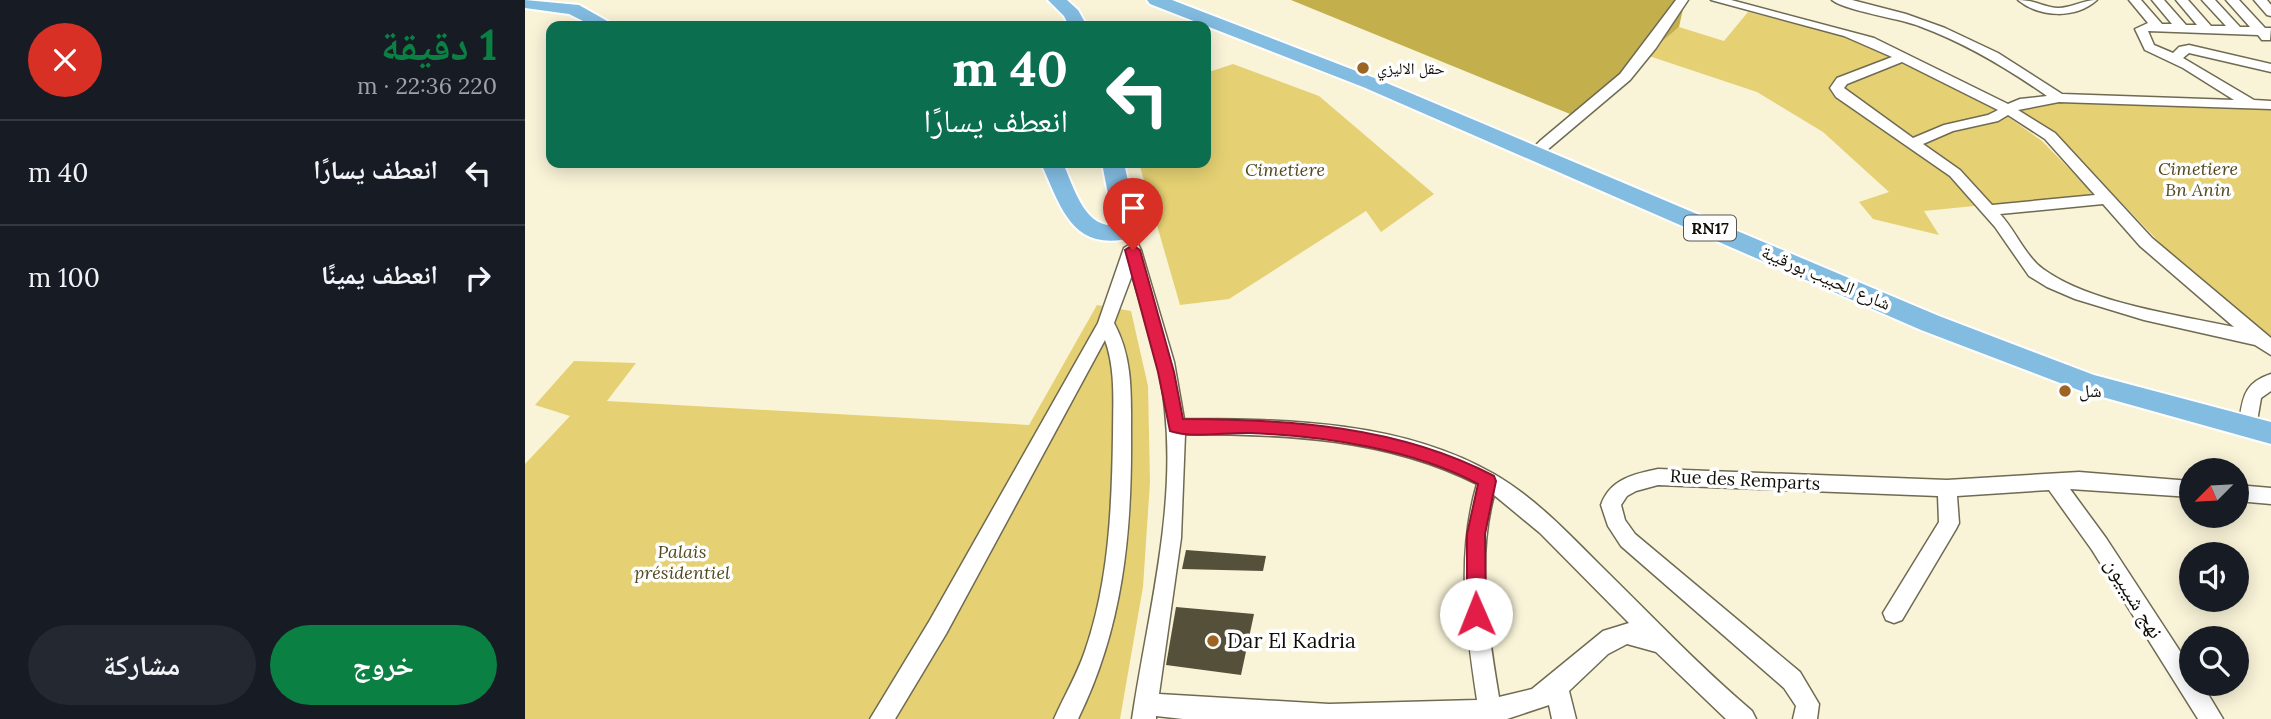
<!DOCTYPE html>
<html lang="ar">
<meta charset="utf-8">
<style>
:root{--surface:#171b24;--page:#242831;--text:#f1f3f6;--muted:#9ea1a6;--line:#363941;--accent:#0b8043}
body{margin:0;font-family:Lora,"Noto Naskh Arabic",serif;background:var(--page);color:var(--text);direction:rtl;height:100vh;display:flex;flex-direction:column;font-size:26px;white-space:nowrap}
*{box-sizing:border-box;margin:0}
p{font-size:23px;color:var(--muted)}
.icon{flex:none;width:38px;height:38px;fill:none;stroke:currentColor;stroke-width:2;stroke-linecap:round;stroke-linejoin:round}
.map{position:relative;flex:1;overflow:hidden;direction:ltr}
.side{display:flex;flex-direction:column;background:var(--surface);width:525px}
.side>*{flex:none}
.banner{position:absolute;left:21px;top:21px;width:665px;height:147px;border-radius:14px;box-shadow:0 4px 18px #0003;direction:rtl;background:#0b6e4f;color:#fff;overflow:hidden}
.needle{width:46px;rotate:246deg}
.tools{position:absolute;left:1654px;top:458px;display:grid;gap:14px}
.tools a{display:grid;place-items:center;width:70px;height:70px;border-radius:50%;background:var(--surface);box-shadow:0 4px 18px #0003;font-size:35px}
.pin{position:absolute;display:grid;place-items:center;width:60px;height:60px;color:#fff;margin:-72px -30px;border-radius:50% 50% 50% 0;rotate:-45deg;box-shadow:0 0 7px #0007}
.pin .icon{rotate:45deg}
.me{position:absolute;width:77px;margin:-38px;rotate:359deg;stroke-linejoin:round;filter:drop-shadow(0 0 5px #0008)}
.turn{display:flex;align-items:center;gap:24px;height:147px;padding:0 28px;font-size:32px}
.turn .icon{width:91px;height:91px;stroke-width:2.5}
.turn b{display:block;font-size:49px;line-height:60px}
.round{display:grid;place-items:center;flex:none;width:74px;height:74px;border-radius:37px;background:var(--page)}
.head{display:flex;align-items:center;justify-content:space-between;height:119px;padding:0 28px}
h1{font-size:42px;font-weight:700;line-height:52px;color:var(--accent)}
.primary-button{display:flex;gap:14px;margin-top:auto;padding:14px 28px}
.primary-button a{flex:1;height:80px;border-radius:42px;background:var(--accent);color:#fff;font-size:28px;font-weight:700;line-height:80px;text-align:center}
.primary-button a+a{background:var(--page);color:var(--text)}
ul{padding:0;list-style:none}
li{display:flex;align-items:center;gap:21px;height:105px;padding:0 28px;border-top:2px solid var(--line)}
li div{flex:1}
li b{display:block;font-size:26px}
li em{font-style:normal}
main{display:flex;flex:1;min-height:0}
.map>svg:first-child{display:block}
</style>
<main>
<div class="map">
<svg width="1746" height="719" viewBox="0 0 1746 719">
<rect width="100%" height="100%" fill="#f9f4d8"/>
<g fill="#e5d173">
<path d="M 1223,12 L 1322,36 L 1372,56 L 1415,69 L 1517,141 L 1569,194 L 1399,211 L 1414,235 L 1348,219 L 1334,202 L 1364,192 L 1298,132 L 1232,92 L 1121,55 L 1154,27 L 1199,41 Z"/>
<path d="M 708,64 L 794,96 L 909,194 L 856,232 L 841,211 L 704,299 L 655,305 L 614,163 L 681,163 L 681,73 Z"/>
<path d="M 1525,102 L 1746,108 L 1746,341 L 1665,274 L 1534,138 L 1490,107 Z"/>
<path d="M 572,305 L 606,311 L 623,386 L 625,482 L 618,587 L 595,719 L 0,719 L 0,464 L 45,416 L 10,405 L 49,361 L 111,363 L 82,401 L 504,425 Z"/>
</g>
<path fill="#c3af4c" d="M 766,0 L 1160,0 L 1154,27 L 1050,116 Z"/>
<g fill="#555039">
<path d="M 661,550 L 741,556 L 738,571 L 657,569 Z"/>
<path d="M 651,607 L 729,614 L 716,675 L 641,665 Z"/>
</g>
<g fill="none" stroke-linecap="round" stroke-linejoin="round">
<defs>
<g id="street">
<path d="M 1151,0 L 1163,0 L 1131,48 L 1105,80 L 1015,156 L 1005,156 L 1003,153 L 1015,141 L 1095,74 Z"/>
<path d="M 1186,0 L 1206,0 L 1349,38 L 1483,104 L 1495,99 L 1522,96 C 1482,68 1440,43 1394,26 C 1373,18 1321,11 1307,0 L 1327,0 L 1381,14 L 1420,28 L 1473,53 L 1537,94 L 1709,100 L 1658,68 L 1620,50 L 1610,29 L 1623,23 L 1604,0 L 1616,0 L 1637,24 L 1647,24 L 1627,0 L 1639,0 L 1661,25 L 1672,25 L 1651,0 L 1663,0 L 1686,26 L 1701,26 L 1677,0 L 1690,0 L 1715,27 L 1725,27 L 1701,0 L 1714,0 L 1740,28 L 1746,28 L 1745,40 L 1737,40 L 1733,35 L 1623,31 L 1629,45 L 1648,53 L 1654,47 L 1664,45 L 1746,64 L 1746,72 L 1664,53 L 1658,58 L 1729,100 L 1746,101 L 1746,109 L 1534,102 L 1493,110 L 1530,133 L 1627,238 L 1746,338 L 1746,355 L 1730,345 L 1619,320 L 1550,299 L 1522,287 L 1504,276 L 1470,227 L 1425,176 L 1311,97 L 1305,88 L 1312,78 L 1367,57 L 1319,36 ZM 1377,62 L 1473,110 L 1463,115 L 1419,125 L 1388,138 L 1319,88 L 1322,84 ZM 1483,115 L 1520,139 L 1570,195 L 1467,205 L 1435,170 L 1398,144 L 1428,131 L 1473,121 ZM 1578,204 L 1615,246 L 1709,327 C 1653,315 1564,303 1518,269 C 1501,257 1490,230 1475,214 Z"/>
<path d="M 1493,0 C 1510,0 1518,7 1533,8 C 1546,8 1558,0 1572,0 C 1551,19 1515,18 1493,0 Z"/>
<path d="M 1729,0 L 1742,0 L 1746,5 L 1746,16 L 1742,15 Z"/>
<path d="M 607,243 L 613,244 L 616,250 L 649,362 L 659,419 C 763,419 877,421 969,474 C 1009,497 1042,532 1074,564 C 1125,614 1173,665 1227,711 L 1231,719 L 1201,719 L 1131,652 L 1102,644 L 1083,654 L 1044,691 L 1051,719 L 1027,719 L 1024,705 L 982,719 L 658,719 L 631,716 L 631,719 L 607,719 C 622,618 651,513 640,410 C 636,364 620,319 607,275 L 589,323 C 608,358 606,394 606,433 C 607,533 598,628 553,719 L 529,719 C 539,696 552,675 560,651 C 584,582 587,507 588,435 C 588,403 591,370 580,340 L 421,634 L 370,719 L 345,719 L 405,620 L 573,323 L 599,248 ZM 660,434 C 761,434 861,438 952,484 C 931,556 941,627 952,700 L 804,704 L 634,694 L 656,538 ZM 969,495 L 1015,533 L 1104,623 L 1078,631 L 1007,689 L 974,697 C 963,630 951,562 969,495 Z"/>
<path d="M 1746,374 L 1746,391 L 1736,398 L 1730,433 L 1723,436 L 1716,433 C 1713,427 1714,424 1715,417 C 1718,394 1722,382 1746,374 Z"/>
<path d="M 1133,469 L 1422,480 L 1554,472 L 1666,481 L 1666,497 L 1545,489 L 1581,538 L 1666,668 L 1666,684 L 1677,684 L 1698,719 L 1673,719 L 1567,550 L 1524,490 L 1432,496 L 1434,523 L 1431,529 L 1377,620 L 1369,623 L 1361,620 L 1358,613 L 1414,522 L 1413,496 L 1133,485 L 1111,491 L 1102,496 L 1096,505 L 1100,520 L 1110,534 L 1275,672 L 1294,704 L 1292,719 L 1268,719 L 1271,706 L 1259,688 L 1096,546 L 1083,526 L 1076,505 C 1085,479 1109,474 1133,469 Z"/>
<path d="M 1712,485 L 1746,488 L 1746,504 L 1712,501 Z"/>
</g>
<g id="primary">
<path d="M 0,0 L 54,5 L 91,26 L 68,26 L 44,14 L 0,8 Z"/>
<path d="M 523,0 L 542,0 L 553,10 L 562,26 L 544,26 L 539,16 Z"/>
<path d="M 622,0 L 647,0 L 852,79 L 1414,316 L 1569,375 L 1746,422 L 1746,444 L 1556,391 L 1396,330 L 838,87 L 625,4 Z"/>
<path d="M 516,163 L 538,163 C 548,185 559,228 589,225 L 577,163 L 599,163 L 614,231 L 610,237 C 548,254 537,210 516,163 Z"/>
</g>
</defs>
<use href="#street" stroke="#6f6a52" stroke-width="3"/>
<use href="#primary" stroke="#fff" stroke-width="4"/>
<use href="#street" fill="#fff" fill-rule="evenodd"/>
<use href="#primary" fill="#83bce1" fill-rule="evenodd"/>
</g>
<path fill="#e11d48" stroke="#92132f" stroke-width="2" d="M 608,245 L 615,250 L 649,372 L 658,419 C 763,419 874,426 969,476 L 971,481 L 960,534 L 961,614 L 958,621 L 951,624 L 945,621 L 942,614 L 942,534 L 953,484 C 888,449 799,436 725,433 C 700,432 669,439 645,431 L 633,372 L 600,250 Z"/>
<g fill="#9e6423" stroke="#fff" stroke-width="2.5">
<circle cx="838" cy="68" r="7"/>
<circle cx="1540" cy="391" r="7"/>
<circle cx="688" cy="641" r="7"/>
</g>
<g text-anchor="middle" stroke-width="7" stroke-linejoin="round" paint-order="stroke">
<g font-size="16" fill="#100e06" stroke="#fff" text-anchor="start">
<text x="852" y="74">حقل الاليزي</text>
</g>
<rect fill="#fff" stroke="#585651" stroke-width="2" x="1159" y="215.5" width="52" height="25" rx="5"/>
<g font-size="16" font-weight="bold" fill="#100e06">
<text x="1185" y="234">RN17</text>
</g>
<g font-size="18" font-style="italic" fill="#534a21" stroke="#fff">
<text x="1673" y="175">Cimetiere<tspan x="1673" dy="21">Bn Anin</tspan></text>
<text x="760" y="176">Cimetiere</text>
<text x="157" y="558">Palais<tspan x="157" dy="21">présidentiel</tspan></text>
</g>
<g font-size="18" fill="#100e06" stroke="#fff">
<text transform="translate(1301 278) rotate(23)" y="6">شارع الحبيب بورقيبة</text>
<text transform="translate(1220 480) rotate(3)" y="6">Rue des Remparts</text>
</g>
<g font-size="18" fill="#100e06" stroke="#fff" text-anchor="start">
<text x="1554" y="397">شل</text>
</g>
<g font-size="21" fill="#100e06" stroke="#fff">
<text transform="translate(1609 598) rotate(58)" y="7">نهج شيبيون</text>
</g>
<g font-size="21" fill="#100e06" stroke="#fff" text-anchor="start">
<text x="702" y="648">Dar El Kadria</text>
</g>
</g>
</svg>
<div class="tools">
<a><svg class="needle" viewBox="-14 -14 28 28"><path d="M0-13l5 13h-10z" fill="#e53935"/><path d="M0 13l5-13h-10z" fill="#9ea1a6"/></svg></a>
<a><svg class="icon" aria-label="sound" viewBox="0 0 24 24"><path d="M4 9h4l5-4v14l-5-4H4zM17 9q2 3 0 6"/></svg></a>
<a><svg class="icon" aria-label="search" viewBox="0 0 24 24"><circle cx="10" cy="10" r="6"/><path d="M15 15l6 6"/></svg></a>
</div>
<div class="pin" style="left:608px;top:250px;background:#d93025"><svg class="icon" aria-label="arrive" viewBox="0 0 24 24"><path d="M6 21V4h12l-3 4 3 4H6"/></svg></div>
<svg class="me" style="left:951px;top:614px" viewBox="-20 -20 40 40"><circle r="19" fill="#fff"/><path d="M0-13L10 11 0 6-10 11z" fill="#e11d48"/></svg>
<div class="banner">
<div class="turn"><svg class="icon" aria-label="left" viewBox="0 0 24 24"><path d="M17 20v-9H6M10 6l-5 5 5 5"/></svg><div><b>40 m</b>انعطف يسارًا</div></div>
</div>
</div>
<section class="side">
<div class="head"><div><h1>1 دقيقة</h1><p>220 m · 22:36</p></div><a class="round" style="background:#d93025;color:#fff"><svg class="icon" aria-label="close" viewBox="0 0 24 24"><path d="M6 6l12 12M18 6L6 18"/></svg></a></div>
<ul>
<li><svg class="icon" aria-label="left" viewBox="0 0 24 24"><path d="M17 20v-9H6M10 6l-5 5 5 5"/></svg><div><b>انعطف يسارًا</b></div><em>40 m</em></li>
<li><svg class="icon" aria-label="right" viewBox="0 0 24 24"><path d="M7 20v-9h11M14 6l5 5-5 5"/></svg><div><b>انعطف يمينًا</b></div><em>100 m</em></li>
</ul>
<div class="primary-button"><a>خروج</a><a>مشاركة</a></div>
</section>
</main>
